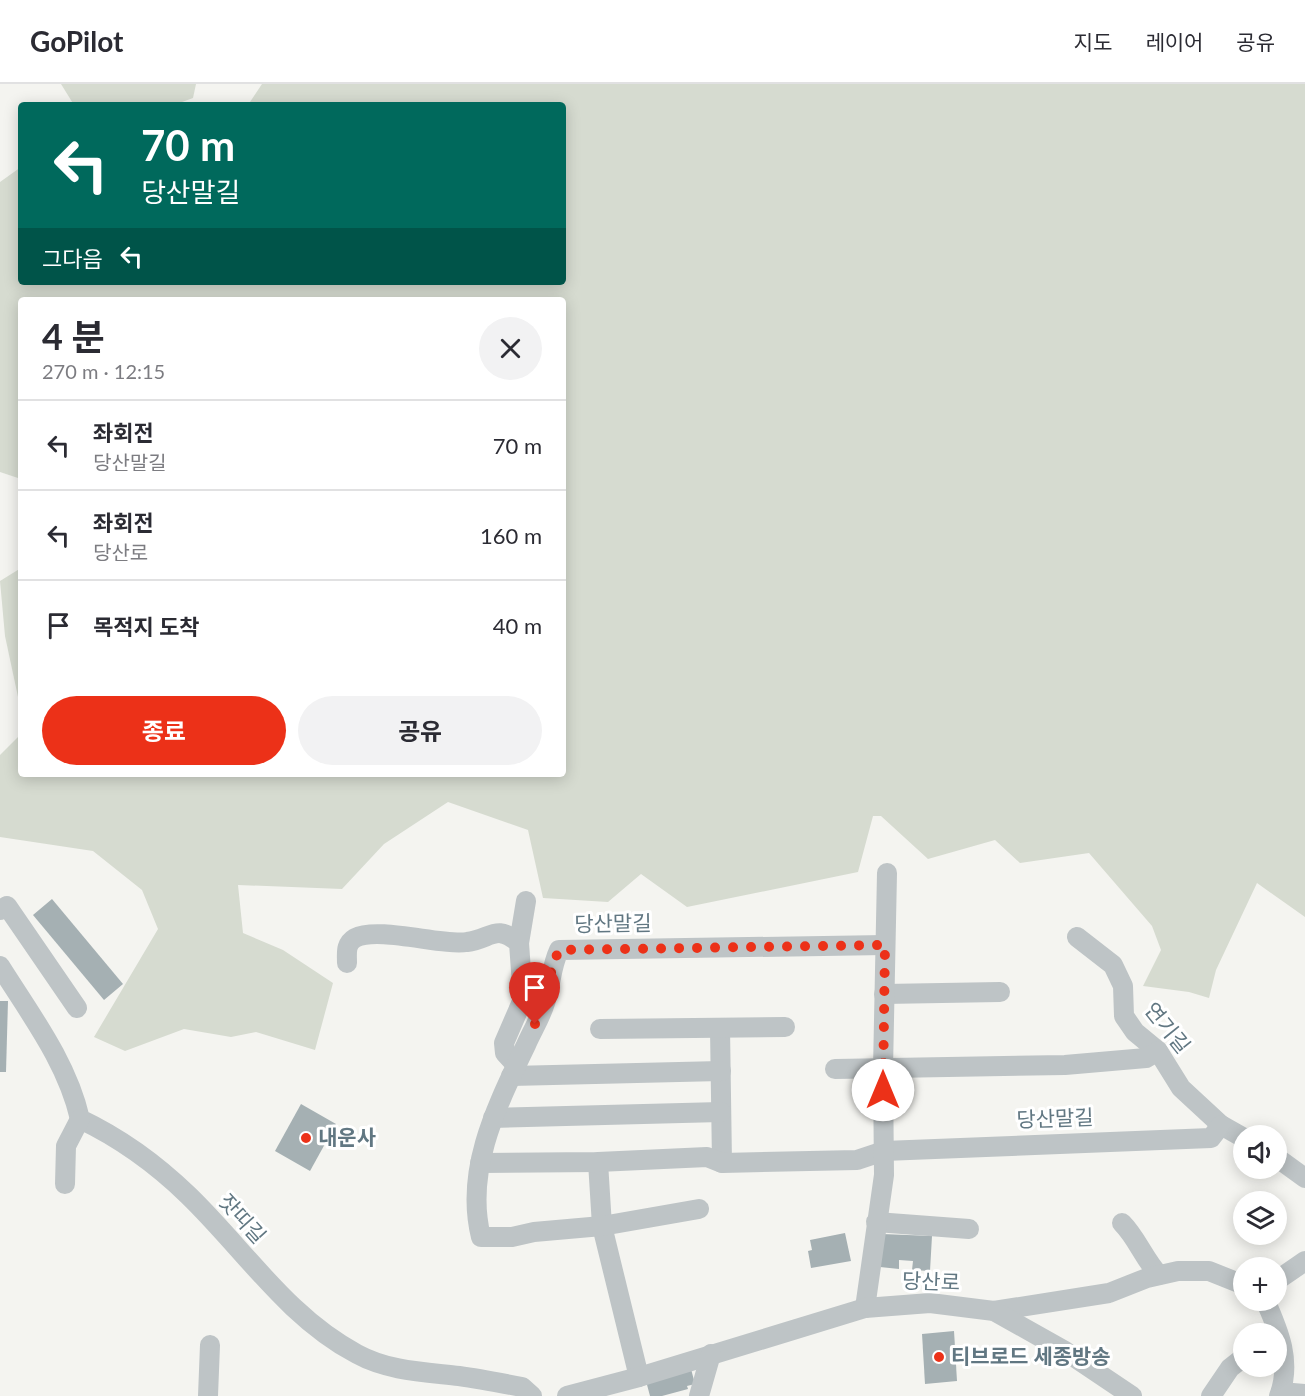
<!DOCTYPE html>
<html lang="ko">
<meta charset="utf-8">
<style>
:root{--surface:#fff;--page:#f2f2f3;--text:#2b2b33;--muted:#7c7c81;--line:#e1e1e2;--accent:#ec3118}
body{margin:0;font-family:Lato,"Noto Sans KR",sans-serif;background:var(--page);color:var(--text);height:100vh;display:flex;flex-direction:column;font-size:22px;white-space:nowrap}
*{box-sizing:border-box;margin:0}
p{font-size:20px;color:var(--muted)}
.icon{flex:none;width:33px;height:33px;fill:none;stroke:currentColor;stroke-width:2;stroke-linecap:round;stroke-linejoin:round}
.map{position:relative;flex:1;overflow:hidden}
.panel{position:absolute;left:18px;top:213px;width:548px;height:480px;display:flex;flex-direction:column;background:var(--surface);border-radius:6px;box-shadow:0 3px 15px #0003}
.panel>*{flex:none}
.top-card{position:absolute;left:18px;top:18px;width:548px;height:183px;border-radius:6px;box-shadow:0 3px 15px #0003;background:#00695c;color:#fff;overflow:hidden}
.controls{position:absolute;left:1233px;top:1041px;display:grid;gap:12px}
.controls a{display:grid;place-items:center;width:54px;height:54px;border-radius:50%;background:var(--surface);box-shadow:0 3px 15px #0003;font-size:30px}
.pin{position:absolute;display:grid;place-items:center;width:51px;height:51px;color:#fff;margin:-62px -26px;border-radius:50% 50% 50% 0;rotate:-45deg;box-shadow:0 0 6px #0007}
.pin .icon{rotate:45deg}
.me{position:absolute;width:66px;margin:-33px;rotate:0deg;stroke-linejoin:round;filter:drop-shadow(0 0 4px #0008)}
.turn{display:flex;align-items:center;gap:21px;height:126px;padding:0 24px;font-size:27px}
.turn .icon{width:78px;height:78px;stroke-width:2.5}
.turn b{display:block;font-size:42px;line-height:51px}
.then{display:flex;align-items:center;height:57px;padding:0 24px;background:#0003;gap:12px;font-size:22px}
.round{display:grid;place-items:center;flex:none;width:63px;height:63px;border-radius:32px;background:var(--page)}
.head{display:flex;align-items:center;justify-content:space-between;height:102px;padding:0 24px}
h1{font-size:36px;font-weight:700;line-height:45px}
.cta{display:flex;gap:12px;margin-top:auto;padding:12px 24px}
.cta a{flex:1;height:69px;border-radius:36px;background:var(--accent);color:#fff;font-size:24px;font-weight:700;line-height:69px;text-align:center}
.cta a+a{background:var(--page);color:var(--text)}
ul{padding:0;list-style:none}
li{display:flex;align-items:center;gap:18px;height:90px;padding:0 24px;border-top:2px solid var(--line)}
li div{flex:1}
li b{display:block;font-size:22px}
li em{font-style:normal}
header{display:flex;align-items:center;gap:36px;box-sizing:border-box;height:84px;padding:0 30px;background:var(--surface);border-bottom:2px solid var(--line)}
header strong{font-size:28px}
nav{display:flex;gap:33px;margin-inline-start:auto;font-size:21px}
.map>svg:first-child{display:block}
</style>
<header>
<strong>GoPilot</strong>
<nav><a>지도</a><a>레이어</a><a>공유</a></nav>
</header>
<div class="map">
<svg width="1305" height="1312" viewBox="0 0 1305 1312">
<rect width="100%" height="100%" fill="#f4f4f0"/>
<g fill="#d6dbd0">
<path d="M 61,0 L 196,0 L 193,14 L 174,21 L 74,21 Z"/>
<path d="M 262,0 L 1305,0 L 1305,833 L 1257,799 L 1216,886 L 1209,914 L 1189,908 L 1143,902 L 1161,866 L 1152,842 L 1089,769 L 1020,779 L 995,756 L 928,775 L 881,732 L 873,732 L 858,788 L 687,823 L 641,790 L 608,818 L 543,814 L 528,746 L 448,718 L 384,760 L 342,805 L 238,801 L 243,849 L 283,866 L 333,899 L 315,966 L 256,948 L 231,953 L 184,945 L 125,967 L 94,953 L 158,845 L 142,806 L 93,767 L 0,753 L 0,671 L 21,650 L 21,690 L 562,690 L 562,216 L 21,216 L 21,395 L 0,388 L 0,98 L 21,83 L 21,198 L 562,198 L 562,21 L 248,21 Z"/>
<path d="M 21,484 L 21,627 L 5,552 L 0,497 Z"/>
</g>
<g fill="#a5b0b3">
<path d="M 52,815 L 123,900 L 104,916 L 33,831 Z"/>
<path d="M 0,917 L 8,917 L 6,988 L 0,988 Z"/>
<path d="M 301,1020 L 336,1040 L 310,1087 L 275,1067 Z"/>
<path d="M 845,1149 L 851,1177 L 811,1184 L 808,1167 L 812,1166 L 810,1156 Z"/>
<path d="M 882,1150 L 932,1152 L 930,1187 L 912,1186 L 913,1177 L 899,1176 L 899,1185 L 880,1183 Z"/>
<path d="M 954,1247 L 957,1297 L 925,1300 L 922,1250 Z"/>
<path d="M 691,1285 L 695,1300 L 687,1302 L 688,1305 L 662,1312 L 650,1312 L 646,1297 Z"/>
</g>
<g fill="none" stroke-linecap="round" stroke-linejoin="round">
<g stroke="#bec4c6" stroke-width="20">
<path d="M 0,826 L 7,822 L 77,924"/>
<path d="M 1077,853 L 1113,881 L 1123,902 L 1124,932 L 1135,948 L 1158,967 L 1181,1004 L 1221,1041 L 1244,1054"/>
<path d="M 519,859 L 526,817"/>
<path d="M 347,879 C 347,869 345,860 355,854 C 378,842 442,862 467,858 C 491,855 496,839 519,859 L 523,915 L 504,959 L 505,969 L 516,981"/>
<path d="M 0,882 C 30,930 67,978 80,1035 C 120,1054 156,1080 188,1111 C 244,1165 287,1233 357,1270 C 388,1287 424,1288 459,1292 C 480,1295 501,1299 522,1303 L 532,1312"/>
<path d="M 884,910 L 1000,908"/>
<path d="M 720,944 L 722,1079"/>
<path d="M 600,945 L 785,943"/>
<path d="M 835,985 L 1065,981 L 1146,974 L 1158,967"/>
<path d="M 511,992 L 721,987"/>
<path d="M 493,1034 L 721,1028"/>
<path d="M 1276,1073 L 1305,1094"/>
<path d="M 598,1078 L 602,1142 L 639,1293"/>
<path d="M 480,1079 L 598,1078 L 707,1073 L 722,1079 L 857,1076 L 884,1067 L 1211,1054 L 1221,1041"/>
<path d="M 65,1100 L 66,1062 L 80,1035"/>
<path d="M 699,1125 L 602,1142 L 534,1148 L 512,1153 L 481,1153 C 464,1085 498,1020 526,961 C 532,947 541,933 545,919 C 551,901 551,883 559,866 L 885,861"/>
<path d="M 876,1138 L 969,1145"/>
<path d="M 1122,1139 C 1137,1154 1144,1175 1159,1191"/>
<path d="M 1276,1197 L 1305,1177"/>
<path d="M 1265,1216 C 1279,1247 1292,1278 1279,1312"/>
<path d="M 865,1224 L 884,1091 L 883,985 L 887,789"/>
<path d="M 994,1227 L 1109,1209 L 1147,1194 L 1178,1187 L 1209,1187 L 1244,1201"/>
<path d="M 1281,1308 L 1305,1310"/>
<path d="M 208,1312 L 210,1261"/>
<path d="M 567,1312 L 639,1293 L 865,1224 L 930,1219 L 994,1227 L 1065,1267 L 1132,1312"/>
<path d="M 699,1312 L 711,1270"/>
<path d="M 1211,1312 L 1230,1284 L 1244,1273"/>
</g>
</g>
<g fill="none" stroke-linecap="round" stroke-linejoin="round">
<path stroke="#ec3118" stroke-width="10" stroke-dasharray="0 18" d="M 535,940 C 547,916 548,890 559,866 L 885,861 L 883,1006"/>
</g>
<g fill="#ec3118" stroke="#fff" stroke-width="2">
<circle cx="306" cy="1054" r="6"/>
<circle cx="939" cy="1273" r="6"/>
</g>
<g text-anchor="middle" stroke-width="6" stroke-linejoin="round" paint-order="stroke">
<g font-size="21" fill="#617782" stroke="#fff">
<text transform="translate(613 840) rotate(-1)" y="7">당산말길</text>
<text transform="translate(1167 944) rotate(51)" y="7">연기길</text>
<text transform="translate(1055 1035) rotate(-2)" y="7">당산말길</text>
<text transform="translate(242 1135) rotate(48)" y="7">잣띠길</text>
<text transform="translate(931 1198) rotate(2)" y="7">당산로</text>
</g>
<g font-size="21" font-weight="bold" fill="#617782" stroke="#fff" text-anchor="start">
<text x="318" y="1061">내운사</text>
<text x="951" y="1280">티브로드 세종방송</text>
</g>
</g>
</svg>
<div class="controls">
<a><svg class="icon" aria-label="sound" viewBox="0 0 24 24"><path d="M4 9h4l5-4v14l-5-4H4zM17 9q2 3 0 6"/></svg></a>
<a><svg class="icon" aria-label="layers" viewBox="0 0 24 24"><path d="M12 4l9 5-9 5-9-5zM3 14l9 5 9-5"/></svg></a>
<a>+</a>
<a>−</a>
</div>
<div class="pin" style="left:535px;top:940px;background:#d93025"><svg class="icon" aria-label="arrive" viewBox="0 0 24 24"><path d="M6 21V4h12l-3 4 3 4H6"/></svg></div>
<svg class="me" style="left:883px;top:1006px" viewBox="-20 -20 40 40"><circle r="19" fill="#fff"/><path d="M0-13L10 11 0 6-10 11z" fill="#ec3118"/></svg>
<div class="top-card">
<div class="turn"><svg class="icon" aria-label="left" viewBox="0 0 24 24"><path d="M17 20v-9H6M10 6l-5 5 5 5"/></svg><div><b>70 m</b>당산말길</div></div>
<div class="then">그다음<svg class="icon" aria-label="left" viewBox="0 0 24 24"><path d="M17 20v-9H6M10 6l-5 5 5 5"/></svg></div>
</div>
<section class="panel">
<div class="head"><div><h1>4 분</h1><p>270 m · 12:15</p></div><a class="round"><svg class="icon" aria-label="close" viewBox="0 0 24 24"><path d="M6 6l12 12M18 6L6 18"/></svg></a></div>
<ul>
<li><svg class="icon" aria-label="left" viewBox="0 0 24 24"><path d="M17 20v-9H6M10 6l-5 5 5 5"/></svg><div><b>좌회전</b><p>당산말길</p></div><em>70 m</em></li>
<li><svg class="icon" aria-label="left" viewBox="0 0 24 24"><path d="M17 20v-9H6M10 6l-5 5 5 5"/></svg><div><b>좌회전</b><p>당산로</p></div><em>160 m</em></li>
<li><svg class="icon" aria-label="arrive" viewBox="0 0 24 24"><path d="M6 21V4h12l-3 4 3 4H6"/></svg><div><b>목적지 도착</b></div><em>40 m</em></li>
</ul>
<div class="cta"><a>종료</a><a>공유</a></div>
</section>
</div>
